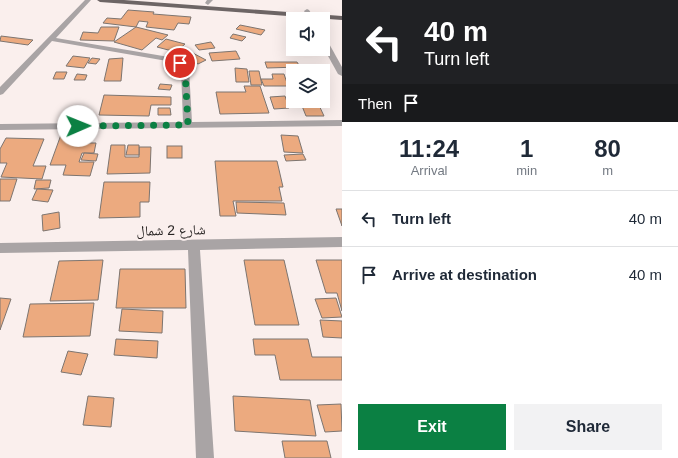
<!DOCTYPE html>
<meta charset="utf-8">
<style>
:root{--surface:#fff;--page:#f2f2f3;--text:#1f2937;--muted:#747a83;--line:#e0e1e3;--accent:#0b8043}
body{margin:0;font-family:Arial,"Noto Naskh Arabic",sans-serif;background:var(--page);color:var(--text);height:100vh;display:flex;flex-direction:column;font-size:15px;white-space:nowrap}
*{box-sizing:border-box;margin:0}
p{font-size:13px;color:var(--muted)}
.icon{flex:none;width:22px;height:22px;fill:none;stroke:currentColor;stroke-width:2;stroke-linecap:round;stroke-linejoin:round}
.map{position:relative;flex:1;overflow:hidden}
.panel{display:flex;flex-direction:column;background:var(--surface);width:336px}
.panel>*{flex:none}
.top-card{background:#202124;color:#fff;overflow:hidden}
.fabs{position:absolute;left:286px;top:12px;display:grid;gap:8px}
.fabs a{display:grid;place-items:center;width:44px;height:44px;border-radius:0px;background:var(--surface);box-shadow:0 4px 16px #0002;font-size:20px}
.pin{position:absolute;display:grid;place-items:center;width:34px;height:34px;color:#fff;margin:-17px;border:2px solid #fff;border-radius:50%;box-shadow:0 1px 4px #0007}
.me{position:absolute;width:44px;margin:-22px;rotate:89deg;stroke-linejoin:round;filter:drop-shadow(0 0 3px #0008)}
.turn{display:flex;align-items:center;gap:14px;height:84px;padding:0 16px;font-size:18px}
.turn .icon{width:52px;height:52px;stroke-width:2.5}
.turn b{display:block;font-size:28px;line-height:34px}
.then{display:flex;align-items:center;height:38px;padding:0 16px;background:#0003;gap:8px;font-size:15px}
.eta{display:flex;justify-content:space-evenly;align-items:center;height:68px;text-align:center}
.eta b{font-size:24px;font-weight:800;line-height:28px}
.action{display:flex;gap:8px;margin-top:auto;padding:8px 16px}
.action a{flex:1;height:46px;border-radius:0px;background:var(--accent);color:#fff;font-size:16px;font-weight:800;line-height:46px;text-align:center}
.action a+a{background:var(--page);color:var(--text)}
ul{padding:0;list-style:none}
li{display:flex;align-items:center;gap:12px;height:56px;padding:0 16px;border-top:1px solid var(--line)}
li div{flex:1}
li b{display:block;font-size:15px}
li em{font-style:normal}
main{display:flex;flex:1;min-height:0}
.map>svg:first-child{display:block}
</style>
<main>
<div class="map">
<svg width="342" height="458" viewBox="0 0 342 458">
<rect width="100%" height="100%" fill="#faefed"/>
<g fill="#ecaa7f" stroke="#7d7570">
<path d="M 128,10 L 154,12 L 153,14 L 191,17 L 189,24 L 178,23 L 174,30 L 146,27 L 148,22 L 139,21 L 136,27 L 103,23 L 107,18 L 121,19 Z"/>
<path d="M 240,25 L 265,30 L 261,35 L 236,29 Z"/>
<path d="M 101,27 L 119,27 L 114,41 L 80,40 L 83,32 L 98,33 Z"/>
<path d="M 136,27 L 168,35 L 162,40 L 156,38 L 142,50 L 114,42 Z"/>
<path d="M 233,34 L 246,37 L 242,41 L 230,38 Z"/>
<path d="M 1,36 L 33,40 L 28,45 L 0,41 Z"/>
<path d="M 166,39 L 185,44 L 176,52 L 157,47 Z"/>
<path d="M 211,42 L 215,48 L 199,50 L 195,45 Z"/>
<path d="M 187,50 L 206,60 L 198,64 L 179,54 Z"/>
<path d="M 236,51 L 240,59 L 212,61 L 209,53 Z"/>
<path d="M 73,56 L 90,58 L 84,68 L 66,66 Z"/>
<path d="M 92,58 L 100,59 L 96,64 L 88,63 Z"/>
<path d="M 123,58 L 121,81 L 104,81 L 109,59 Z"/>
<path d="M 265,62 L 297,62 L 300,67 L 267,68 Z"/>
<path d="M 235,68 L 247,69 L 249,82 L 236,82 Z"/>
<path d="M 249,71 L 259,71 L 262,85 L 251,85 Z"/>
<path d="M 56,72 L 67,72 L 64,79 L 53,79 Z"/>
<path d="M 77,74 L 87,75 L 85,80 L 74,80 Z"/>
<path d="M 272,74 L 284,74 L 288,86 L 264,86 L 261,79 L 273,79 Z"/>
<path d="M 160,84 L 172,85 L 170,90 L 158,89 Z"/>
<path d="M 244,86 L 260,86 L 269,113 L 220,114 L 216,92 L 246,92 Z"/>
<path d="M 104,95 L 171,97 L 171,105 L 151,105 L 149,116 L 99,115 Z"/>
<path d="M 285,96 L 289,108 L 274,109 L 270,97 Z"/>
<path d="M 300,101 L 317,101 L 324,116 L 306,116 Z"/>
<path d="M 158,108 L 170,108 L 171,115 L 158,115 Z"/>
<path d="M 62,132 L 87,133 L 84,143 L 96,143 L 94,153 L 82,153 L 79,162 L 94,162 L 90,176 L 63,175 L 66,165 L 50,165 Z"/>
<path d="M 281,135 L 298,136 L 303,153 L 284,152 Z"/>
<path d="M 6,138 L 44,139 L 33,166 L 46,166 L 42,179 L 1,177 L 7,163 L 0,163 L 0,149 Z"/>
<path d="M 111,145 L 125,145 L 125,157 L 139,157 L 139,147 L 151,147 L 150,173 L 107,174 Z"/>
<path d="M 128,145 L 139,145 L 139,155 L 126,155 Z"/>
<rect x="167" y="146" width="15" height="12"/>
<path d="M 84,153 L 98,154 L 96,161 L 81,160 Z"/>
<path d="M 303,154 L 306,160 L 286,161 L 284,155 Z"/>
<path d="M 215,161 L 277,161 L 283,187 L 279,187 L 282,201 L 233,201 L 236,216 L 220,216 Z"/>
<path d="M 0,179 L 17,179 L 10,201 L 0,201 Z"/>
<path d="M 36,180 L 51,180 L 49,188 L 34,189 Z"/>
<path d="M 104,182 L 150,182 L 149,202 L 140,202 L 140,217 L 99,218 Z"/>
<path d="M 37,189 L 53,190 L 48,202 L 32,200 Z"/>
<path d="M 236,202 L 284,203 L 286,215 L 237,213 Z"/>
<path d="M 336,209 L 342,209 L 342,226 Z"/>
<path d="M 59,212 L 60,228 L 43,231 L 42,215 Z"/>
<path d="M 103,260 L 98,300 L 50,301 L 59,261 Z"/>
<path d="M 244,260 L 284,260 L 299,325 L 255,325 Z"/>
<path d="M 316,260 L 342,260 L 342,311 L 337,293 L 326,293 Z"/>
<path d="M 120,269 L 185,269 L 186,308 L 116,308 Z"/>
<path d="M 0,298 L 11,299 L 0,330 Z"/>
<path d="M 336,298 L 342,317 L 322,318 L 315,299 Z"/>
<path d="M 94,303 L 90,336 L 23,337 L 30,304 Z"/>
<path d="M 122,309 L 163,311 L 162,333 L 119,331 Z"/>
<path d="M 320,320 L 342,321 L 342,338 L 323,337 Z"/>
<path d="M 116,339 L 158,341 L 157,358 L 114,355 Z"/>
<path d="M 253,339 L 308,339 L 312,357 L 342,357 L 342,380 L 280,380 L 275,355 L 255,355 Z"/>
<path d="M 68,351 L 88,354 L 81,375 L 61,372 Z"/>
<path d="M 88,396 L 114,398 L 111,427 L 83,425 Z"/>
<path d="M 233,396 L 310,400 L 316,436 L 235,431 Z"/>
<path d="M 341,404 L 342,431 L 325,432 L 317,405 Z"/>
<path d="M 282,441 L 327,441 L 331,458 L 285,458 Z"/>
</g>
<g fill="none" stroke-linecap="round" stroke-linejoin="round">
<g fill="#a9a4a5" fill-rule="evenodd">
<path d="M 85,0 L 91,0 L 56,38 L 169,57 L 183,61 L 189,69 L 192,122 L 342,120 L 342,126 L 0,130 L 0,124 L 183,122 L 181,69 L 177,65 L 167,61 L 52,41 L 3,94 L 0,95 L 0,87 Z"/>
<path d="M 207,0 L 213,0 L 208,5 L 205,3 Z"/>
<path d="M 307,9 L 309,10 L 315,19 L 309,19 L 304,11 Z"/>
<path d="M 323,38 L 327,40 L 342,67 L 342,76 L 338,74 L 323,47 Z"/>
<path d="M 342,237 L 342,247 L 200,250 L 214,458 L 196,458 L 188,250 L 0,253 L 0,243 Z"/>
</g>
<path fill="#6d6565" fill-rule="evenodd" d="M 97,0 L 124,0 L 342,16 L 342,20 L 100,2 Z"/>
</g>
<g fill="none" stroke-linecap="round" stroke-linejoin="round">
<path stroke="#0b8043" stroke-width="7" stroke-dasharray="0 12.6" d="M 78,126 L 188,125 L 185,69 L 180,63"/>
</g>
<g text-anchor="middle" stroke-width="4" stroke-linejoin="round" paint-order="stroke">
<g font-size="14" fill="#282423" stroke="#faefed">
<text transform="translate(171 230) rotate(-1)" y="5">شارع 2 شمال</text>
</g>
</g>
</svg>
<div class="fabs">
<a><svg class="icon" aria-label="sound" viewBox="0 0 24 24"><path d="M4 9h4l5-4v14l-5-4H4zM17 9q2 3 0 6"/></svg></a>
<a><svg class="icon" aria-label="layers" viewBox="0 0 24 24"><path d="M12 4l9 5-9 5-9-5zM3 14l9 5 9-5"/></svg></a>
</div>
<div class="pin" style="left:180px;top:63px;background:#d93025"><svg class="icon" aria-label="arrive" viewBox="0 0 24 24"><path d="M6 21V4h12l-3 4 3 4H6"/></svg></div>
<svg class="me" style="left:78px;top:126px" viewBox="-20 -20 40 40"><circle r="19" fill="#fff"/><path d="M0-13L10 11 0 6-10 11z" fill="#0b8043"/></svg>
</div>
<section class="panel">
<div class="top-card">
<div class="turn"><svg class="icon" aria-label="left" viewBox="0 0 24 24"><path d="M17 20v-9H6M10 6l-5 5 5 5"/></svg><div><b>40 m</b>Turn left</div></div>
<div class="then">Then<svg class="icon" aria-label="arrive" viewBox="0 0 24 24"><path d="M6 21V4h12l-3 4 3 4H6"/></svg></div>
</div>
<div class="eta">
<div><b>11:24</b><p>Arrival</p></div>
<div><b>1</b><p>min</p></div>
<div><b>80</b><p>m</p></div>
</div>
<ul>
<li><svg class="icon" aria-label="left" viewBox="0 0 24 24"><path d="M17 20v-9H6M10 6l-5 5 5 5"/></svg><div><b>Turn left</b></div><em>40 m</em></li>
<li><svg class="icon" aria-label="arrive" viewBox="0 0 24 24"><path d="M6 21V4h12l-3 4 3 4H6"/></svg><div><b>Arrive at destination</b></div><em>40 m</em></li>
</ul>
<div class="action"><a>Exit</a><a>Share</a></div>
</section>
</main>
